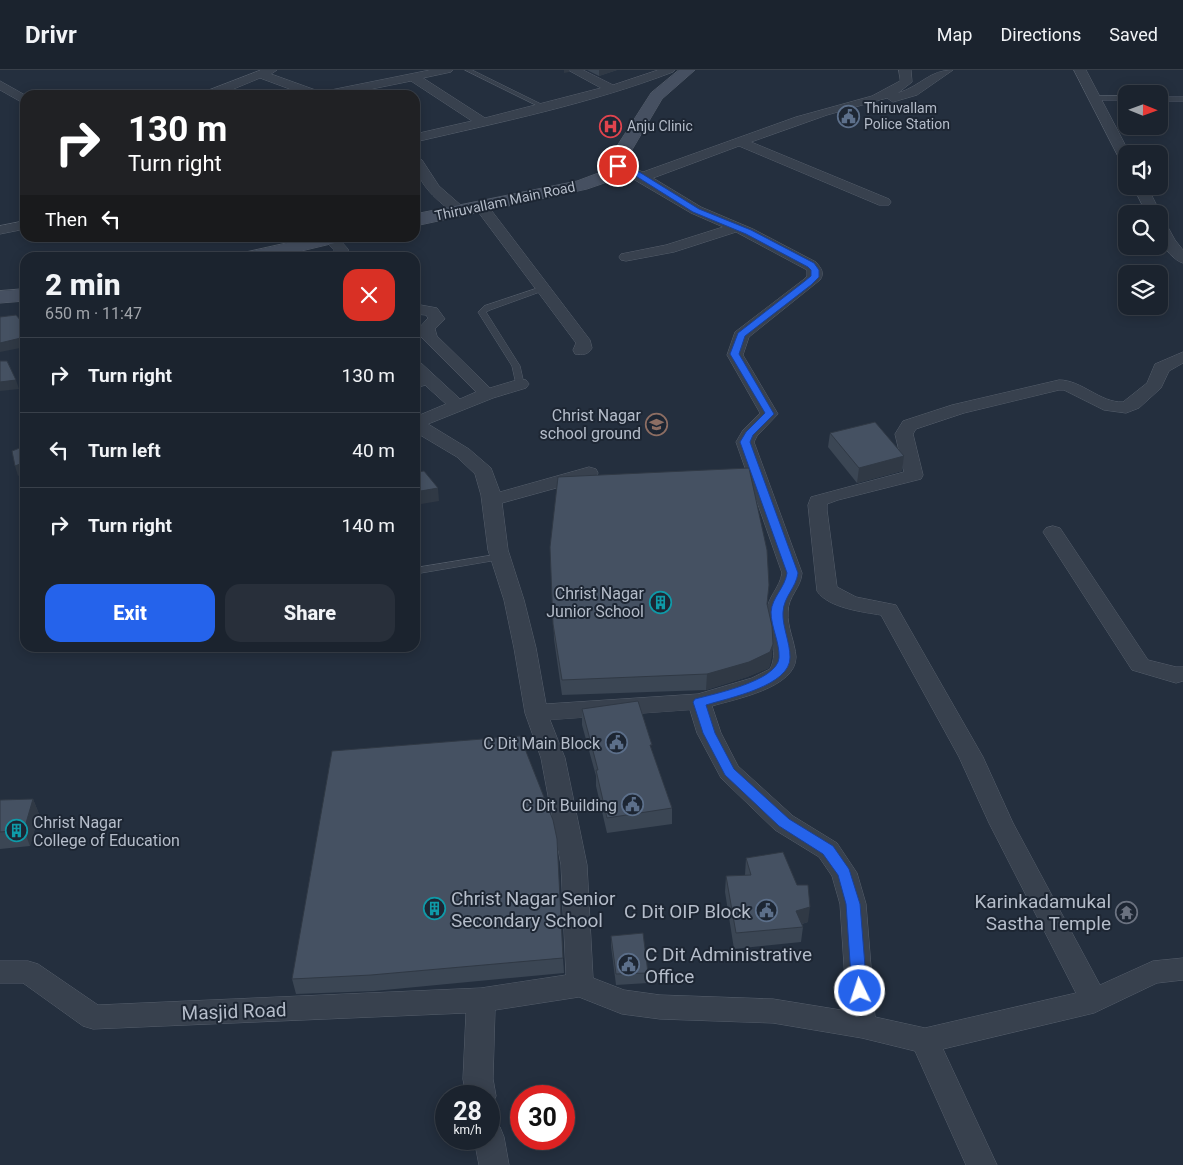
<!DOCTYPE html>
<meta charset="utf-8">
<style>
:root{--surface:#1b232e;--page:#282f3a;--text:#f1f3f6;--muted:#a0a4aa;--line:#39404a;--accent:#2563eb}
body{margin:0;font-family:Roboto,sans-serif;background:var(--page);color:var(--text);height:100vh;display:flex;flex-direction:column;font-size:19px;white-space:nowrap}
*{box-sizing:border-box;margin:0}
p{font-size:16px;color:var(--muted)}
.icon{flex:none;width:28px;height:28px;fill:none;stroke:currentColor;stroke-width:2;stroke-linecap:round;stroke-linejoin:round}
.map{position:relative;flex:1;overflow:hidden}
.panel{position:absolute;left:20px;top:182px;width:400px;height:400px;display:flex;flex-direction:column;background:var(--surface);border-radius:15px;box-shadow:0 2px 12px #0003,0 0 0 1px var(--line)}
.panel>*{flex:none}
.top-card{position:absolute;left:20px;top:20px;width:400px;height:152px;border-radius:15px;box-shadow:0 2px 12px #0003,0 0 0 1px var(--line);background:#202124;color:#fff;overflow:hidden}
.needle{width:32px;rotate:91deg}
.buttons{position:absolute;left:1118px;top:15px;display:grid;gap:10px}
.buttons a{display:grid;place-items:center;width:50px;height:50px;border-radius:10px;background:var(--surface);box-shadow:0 2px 12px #0003,0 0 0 1px var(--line);font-size:25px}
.speed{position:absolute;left:435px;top:1015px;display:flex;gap:10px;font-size:25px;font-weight:700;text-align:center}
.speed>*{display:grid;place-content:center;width:65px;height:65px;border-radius:50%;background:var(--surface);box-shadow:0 2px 12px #0003,0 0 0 1px var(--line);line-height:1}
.speed small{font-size:12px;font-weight:400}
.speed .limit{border:8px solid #d22;background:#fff;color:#111}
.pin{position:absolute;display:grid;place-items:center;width:42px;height:42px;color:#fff;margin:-21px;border:2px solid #fff;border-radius:50%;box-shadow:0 1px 5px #0007}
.me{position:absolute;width:55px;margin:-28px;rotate:356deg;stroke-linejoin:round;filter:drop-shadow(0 0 4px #0008)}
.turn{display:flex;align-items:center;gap:18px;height:105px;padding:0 25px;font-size:22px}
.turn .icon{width:65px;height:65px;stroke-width:2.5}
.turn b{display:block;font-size:35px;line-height:42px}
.then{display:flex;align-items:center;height:48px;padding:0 25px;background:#0003;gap:10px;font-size:19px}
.round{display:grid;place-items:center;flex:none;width:52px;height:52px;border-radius:15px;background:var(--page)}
.headline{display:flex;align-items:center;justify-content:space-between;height:85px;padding:0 25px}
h1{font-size:30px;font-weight:800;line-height:38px}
.button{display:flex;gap:10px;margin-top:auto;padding:10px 25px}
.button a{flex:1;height:58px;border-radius:15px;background:var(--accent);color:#fff;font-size:20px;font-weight:800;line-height:58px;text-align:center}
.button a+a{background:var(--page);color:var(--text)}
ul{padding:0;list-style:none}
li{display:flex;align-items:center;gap:15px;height:75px;padding:0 25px;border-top:1px solid var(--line)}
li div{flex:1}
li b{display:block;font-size:19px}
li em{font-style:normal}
header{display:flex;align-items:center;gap:30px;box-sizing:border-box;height:70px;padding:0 25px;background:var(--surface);border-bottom:1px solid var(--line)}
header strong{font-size:24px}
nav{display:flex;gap:28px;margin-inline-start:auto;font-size:18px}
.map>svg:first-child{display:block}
</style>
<header>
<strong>Drivr</strong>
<nav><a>Map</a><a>Directions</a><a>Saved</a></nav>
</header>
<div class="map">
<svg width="1183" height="1095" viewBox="0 0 1183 1095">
<rect width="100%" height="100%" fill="#242f3e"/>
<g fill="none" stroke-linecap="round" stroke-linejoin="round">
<defs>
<g id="service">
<path d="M 465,0 L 472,0 L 549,38 L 544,39 Z"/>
<path d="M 1126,26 L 1126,30 L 1096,30 L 1093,28 L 1096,26 Z"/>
<rect x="1159" y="27" width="24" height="4"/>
<path d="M 541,217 L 548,219 L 490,240 L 486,242 L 520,296 L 524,314 L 520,316 L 516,314 L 512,296 L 478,242 L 484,236 Z"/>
<path d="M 430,309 L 434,311 L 433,313 L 415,318 L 415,313 Z"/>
<path d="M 500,484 L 505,487 L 503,489 L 415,504 L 415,498 Z"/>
</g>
<g id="minor">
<path d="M 261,0 L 277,0 L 271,4 L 321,22 L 430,0 L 453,0 L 451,2 L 423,8 L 485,48 L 601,18 L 568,0 L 583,0 L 613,15 L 658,0 L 675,0 L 673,2 C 589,34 501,52 415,72 L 415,64 L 472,51 L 411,11 L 342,25 L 306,25 L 260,8 L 219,25 L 202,25 L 204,22 Z"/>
<path d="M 899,0 L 911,0 L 912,12 L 898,23 C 921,16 929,0 953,0 L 917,25 L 893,32 L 887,28 L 827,45 L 751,72 L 889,129 L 891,132 L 889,135 L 879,135 L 739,76 L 653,108 L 701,137 L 753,159 L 816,192 C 821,198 825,203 820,210 L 749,267 L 743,285 L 778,344 L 757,366 L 754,372 L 802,503 C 801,518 788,526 788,542 C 787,557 795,572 796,587 C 796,618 735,629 712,636 L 721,663 L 738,696 L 793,746 L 837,773 L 857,803 L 866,834 L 875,947 L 925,958 L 1076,923 L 989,753 L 959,687 L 881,545 C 863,542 828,538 817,521 L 808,435 L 811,427 L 904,402 L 895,364 L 903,351 L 952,335 L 1059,310 C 1082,310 1100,333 1123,332 L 1147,313 L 1155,294 L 1183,282 L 1183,293 L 1169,301 L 1161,318 L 1139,338 L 1126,343 L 1104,340 L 1064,320 L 1059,320 L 964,343 L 916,359 L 913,364 L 923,405 L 921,409 L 838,430 L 827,434 L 827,440 L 837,517 L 856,527 L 896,535 L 983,687 L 1013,753 L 1100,915 L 1153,891 L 1183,888 L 1183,910 L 1157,913 L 1094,943 L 943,979 L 997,1095 L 966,1095 L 915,981 L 862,968 L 773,953 L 660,949 L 622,944 L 579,927 L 495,940 L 493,1009 L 496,1026 L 492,1035 L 489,1036 L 489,1026 L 466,1026 L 463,1009 L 466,943 L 93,959 L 83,956 L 23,913 L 0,913 L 0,891 L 28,891 L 38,894 L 98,935 L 481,918 L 566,905 L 561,795 L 541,688 L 525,643 L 514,578 L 504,530 L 488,480 L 481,425 L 475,404 L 457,387 L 415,362 L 415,347 L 446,334 L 415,306 L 415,292 L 421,293 L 460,329 L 476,322 L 421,267 L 419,258 L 428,248 L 426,245 L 415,244 L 415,234 L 437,238 L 445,249 L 435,259 L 437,266 L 490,318 L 520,309 L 526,310 L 529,314 L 526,318 L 493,328 L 428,354 L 469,379 L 491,398 L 500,422 L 589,397 L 596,399 L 598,403 L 596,407 L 502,433 L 508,480 L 524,530 L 536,578 L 546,634 L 698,624 L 752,608 L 770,599 C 780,581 766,561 767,542 C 767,527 780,518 782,503 L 736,372 L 743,360 L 760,343 L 727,285 L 735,262 L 803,210 L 807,206 L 807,200 L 736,162 L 674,182 L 626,191 L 621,190 L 619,187 L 621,184 L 666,175 L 723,157 L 691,143 L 611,96 L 618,92 L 643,102 L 796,47 L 872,26 L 900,11 ZM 690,640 L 697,663 L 721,708 L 775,760 L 819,787 L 832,806 L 840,834 L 847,941 L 773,929 L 660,925 L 624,920 L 593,908 L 587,795 L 565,688 L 550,650 Z"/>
<path d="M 1074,0 L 1086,0 L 1130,84 L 1126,84 L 1126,92 L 1119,88 Z"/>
<path d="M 0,11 L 25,25 L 25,34 L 0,20 Z"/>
<path d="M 415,86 L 422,90 L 439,116 L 463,137 L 465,140 L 463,143 L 453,143 C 434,127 415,113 415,86 Z"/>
<path d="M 1133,116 L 1147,116 L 1161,144 L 1159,147 L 1159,144 L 1147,144 Z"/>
<path d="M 480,131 L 485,132 L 590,270 L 592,278 C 588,285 583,285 575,284 L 573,280 L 576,273 L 473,135 Z"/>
<path d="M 1159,149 L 1164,150 L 1175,170 L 1183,180 L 1183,193 C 1175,191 1163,178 1160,170 C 1157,164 1159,155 1159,149 Z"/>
<path d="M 25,151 L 25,159 L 0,164 L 0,156 Z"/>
<path d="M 323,168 L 338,168 L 348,179 L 349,188 L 335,188 L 334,180 Z"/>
<path d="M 1053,456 L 1060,458 L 1148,590 L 1176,597 L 1183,597 L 1183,611 L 1176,613 L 1132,600 L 1043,462 L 1046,458 Z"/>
<path d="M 489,1053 L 500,1057 L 504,1067 L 509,1095 L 479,1095 L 474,1069 L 489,1069 Z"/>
</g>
<g id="secondary">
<path d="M 679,0 L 695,0 L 662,29 L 626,90 L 627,96 L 613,110 L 587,119 L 415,156 L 415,144 L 577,111 L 601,102 L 609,95 L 608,90 L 651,23 Z"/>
<path d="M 309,168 L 341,168 L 339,172 L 272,188 L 236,188 L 238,184 Z"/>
<path d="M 25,219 L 25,231 L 0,233 L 0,221 Z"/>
</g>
</defs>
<use href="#service" stroke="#565f6c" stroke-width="1"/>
<use href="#minor" stroke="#565f6c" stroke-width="1"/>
<use href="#secondary" stroke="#565f6c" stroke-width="1"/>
<use href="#service" fill="#38414e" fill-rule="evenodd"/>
<use href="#minor" fill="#38414e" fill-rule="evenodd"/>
<use href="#secondary" fill="#465061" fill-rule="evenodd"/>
</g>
<g fill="#3b4654">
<path d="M 587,0 L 617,0 L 599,6 Z"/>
<path d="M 830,363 L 904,386 L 902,401 L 857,413 L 828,377 Z"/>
<path d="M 550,477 L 767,535 L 773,574 L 771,590 L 769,598 L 747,607 L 706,620 L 562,625 L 554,569 Z"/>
<path d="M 582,639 L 652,681 L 672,738 L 672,754 L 607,763 L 596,716 L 596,706 L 582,655 Z"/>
<path d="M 33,729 L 39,744 L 30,776 L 0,779 L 0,730 Z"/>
<path d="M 746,788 L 797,815 L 808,852 L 802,854 L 803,857 L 801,872 L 734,879 L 725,822 L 726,806 L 745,805 Z"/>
<path d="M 611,866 L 648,903 L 648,913 L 616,915 L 611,876 Z"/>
<path d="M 563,888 L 564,903 L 374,921 L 296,924 L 292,909 Z"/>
</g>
<g fill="#303945">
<path d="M 564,0 L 569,0 L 569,2 L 564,3 Z"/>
<path d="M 599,0 L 617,0 L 599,6 Z"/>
<path d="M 25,267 L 25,277 L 0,282 L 0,273 Z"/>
<path d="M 16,310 L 19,319 L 0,321 L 0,312 Z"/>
<path d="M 904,386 L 902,401 L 857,413 L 859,398 Z"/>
<path d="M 25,392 L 25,403 L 18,406 L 15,396 Z"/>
<path d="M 438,418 L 439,431 L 415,435 L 415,422 Z"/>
<path d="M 773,574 L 771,590 L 769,598 L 747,607 L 706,620 L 707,604 Z"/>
<path d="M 33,729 L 39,744 L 30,776 L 24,760 Z"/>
<path d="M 810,837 L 808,852 L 794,856 L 796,841 Z"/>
</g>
<g fill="#455162" stroke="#303945">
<path d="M 16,245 L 21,251 L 25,251 L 25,267 L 0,273 L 0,247 Z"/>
<path d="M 0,291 L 7,291 L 16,310 L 0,312 Z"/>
<path d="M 875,352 L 904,386 L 859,398 L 830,363 Z"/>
<path d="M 25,376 L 25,392 L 15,396 L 12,381 Z"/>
<path d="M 415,398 L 418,402 L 424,401 L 438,418 L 415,422 Z"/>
<path d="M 749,398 L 767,480 L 769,515 L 767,534 L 772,556 L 773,574 L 770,582 L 749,592 L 707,604 L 562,610 L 553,554 L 550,477 L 558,407 Z"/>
<path d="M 638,631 L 652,675 L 650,675 L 672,738 L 607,748 L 596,700 L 598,700 L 582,639 Z"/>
<path d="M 520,666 L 553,750 L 557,769 L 563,888 L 371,905 L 292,909 L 332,681 Z"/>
<path d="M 33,729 L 24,760 L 0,762 L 0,730 Z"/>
<path d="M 783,782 L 797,815 L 808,815 L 810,837 L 796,841 L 803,857 L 736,863 L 726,806 L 751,805 L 746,788 Z"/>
<path d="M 643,863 L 648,903 L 616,904 L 611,866 Z"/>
</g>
<path fill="#2563eb" stroke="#184099" d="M 618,93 L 636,100 L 699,139 L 751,160 L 814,193 L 819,200 L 819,207 L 811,215 L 745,266 L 739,284 L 774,344 L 753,365 L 750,372 L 798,503 C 796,518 784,526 783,542 C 782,556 790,572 790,587 C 791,616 728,628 706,635 L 715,663 L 734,699 L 789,749 L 833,776 L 849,799 L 860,834 L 867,921 L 865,925 L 860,927 L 854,925 L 852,921 L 846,834 L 838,805 L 823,784 L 779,756 L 725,705 L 703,663 L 693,632 L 695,629 C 714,624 777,611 779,588 C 780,573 771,557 771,542 C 772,527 785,518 787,503 L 740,372 L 746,362 L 765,343 L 730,284 L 738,263 L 805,211 L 811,206 L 811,200 L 808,197 L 746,164 L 693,142 L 631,103 L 616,97 L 616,94 Z"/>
<defs>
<symbol id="civic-ring" viewBox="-11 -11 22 22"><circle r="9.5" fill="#1d2633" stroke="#5c6f8a" stroke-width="1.5"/><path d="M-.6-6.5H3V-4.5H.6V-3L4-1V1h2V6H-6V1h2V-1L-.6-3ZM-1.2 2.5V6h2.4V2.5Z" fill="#5c6f8a"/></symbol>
<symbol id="hospital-ring" viewBox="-11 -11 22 22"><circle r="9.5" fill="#1d2633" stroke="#e0444e" stroke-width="1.5"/><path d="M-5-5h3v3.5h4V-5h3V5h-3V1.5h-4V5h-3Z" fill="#e0444e"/></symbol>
<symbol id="school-ring" viewBox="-11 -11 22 22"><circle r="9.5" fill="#1d2633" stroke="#8d6e63" stroke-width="1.5"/><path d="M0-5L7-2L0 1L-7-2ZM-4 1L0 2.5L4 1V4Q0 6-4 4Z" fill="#8d6e63"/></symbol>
<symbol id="building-ring" viewBox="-11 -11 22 22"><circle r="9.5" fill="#1d2633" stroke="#0f9aa8" stroke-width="1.5"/><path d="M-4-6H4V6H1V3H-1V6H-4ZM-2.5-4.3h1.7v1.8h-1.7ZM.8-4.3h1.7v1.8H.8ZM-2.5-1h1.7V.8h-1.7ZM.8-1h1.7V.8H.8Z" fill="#0f9aa8"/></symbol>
<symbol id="temple-ring" viewBox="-11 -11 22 22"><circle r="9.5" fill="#1d2633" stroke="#6b7280" stroke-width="1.5"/><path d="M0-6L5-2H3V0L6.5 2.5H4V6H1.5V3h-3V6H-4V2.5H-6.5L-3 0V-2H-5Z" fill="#6b7280"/></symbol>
</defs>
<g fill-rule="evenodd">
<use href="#civic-ring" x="836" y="34" width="25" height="25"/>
<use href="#hospital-ring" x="598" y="44" width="25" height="25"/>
<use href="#school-ring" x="644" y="342" width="25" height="25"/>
<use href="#building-ring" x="648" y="520" width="25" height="25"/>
<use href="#civic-ring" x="604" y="660" width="25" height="25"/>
<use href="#civic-ring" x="620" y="722" width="25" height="25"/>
<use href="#building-ring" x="4" y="748" width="25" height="25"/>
<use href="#building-ring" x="422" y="826" width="25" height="25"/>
<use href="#civic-ring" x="754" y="828" width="25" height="25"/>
<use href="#temple-ring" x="1114" y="830" width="25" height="25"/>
<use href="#civic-ring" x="616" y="882" width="25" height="25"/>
</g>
<g text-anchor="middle" stroke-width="4" stroke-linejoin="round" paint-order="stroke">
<g font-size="14" fill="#b4bcc9" stroke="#1d2633" text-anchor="start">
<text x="864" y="43">Thiruvallam<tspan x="864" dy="16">Police Station</tspan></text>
<text x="627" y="61">Anju Clinic</text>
</g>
<g font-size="14" fill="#b4bcc9" stroke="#1d2633">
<text transform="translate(505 131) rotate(-12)" y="5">Thiruvallam Main Road</text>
</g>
<g font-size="16" fill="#b4bcc9" stroke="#1d2633" text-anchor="end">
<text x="641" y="351">Christ Nagar<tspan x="641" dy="18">school ground</tspan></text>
<text x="644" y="529">Christ Nagar<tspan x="644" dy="18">Junior School</tspan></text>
<text x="600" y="679">C Dit Main Block</text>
<text x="617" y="741">C Dit Building</text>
<text x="33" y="758" text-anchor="start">Christ Nagar<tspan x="33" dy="18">College of Education</tspan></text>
</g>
<g font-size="19" fill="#b4bcc9" stroke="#1d2633" text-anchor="start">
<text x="451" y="835">Christ Nagar Senior<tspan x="451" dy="22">Secondary School</tspan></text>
<text x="1111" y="838" text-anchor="end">Karinkadamukal<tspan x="1111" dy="22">Sastha Temple</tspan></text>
<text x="751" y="848" text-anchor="end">C Dit OIP Block</text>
<text x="645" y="891">C Dit Administrative<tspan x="645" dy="22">Office</tspan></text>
</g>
<g font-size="19" fill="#b4bcc9" stroke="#1d2633">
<text transform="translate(234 941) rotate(-2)" y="7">Masjid Road</text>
</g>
</g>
</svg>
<div class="buttons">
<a><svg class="needle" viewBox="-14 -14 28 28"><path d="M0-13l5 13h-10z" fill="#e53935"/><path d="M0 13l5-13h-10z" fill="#a0a4aa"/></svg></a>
<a><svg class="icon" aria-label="sound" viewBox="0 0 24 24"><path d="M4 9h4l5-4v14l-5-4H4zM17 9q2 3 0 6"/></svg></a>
<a><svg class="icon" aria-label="search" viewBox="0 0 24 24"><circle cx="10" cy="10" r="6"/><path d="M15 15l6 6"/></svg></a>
<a><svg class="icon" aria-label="layers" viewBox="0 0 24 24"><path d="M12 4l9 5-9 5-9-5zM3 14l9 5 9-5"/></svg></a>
</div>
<div class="speed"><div>28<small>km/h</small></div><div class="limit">30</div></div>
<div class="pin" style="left:618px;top:96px;background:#d93025"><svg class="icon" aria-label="arrive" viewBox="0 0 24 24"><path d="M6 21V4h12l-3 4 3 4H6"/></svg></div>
<svg class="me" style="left:860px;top:921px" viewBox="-20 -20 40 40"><circle r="17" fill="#2563eb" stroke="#fff" stroke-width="3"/><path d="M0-11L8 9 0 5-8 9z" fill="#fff"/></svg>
<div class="top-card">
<div class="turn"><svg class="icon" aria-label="right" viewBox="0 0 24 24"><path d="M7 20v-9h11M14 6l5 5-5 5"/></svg><div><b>130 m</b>Turn right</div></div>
<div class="then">Then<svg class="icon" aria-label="left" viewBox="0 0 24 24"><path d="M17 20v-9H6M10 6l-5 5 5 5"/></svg></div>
</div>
<section class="panel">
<div class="headline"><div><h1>2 min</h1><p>650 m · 11:47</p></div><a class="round" style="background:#d93025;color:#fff"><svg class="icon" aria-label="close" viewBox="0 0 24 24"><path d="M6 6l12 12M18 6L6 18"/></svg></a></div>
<ul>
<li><svg class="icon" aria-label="right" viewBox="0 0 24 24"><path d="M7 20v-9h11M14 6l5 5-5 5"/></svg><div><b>Turn right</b></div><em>130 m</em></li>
<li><svg class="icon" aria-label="left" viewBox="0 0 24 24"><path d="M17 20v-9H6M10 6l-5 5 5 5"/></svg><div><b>Turn left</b></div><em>40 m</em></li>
<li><svg class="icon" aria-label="right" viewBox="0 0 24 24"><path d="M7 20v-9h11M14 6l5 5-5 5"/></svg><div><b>Turn right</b></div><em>140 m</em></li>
</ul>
<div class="button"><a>Exit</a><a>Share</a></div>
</section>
</div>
